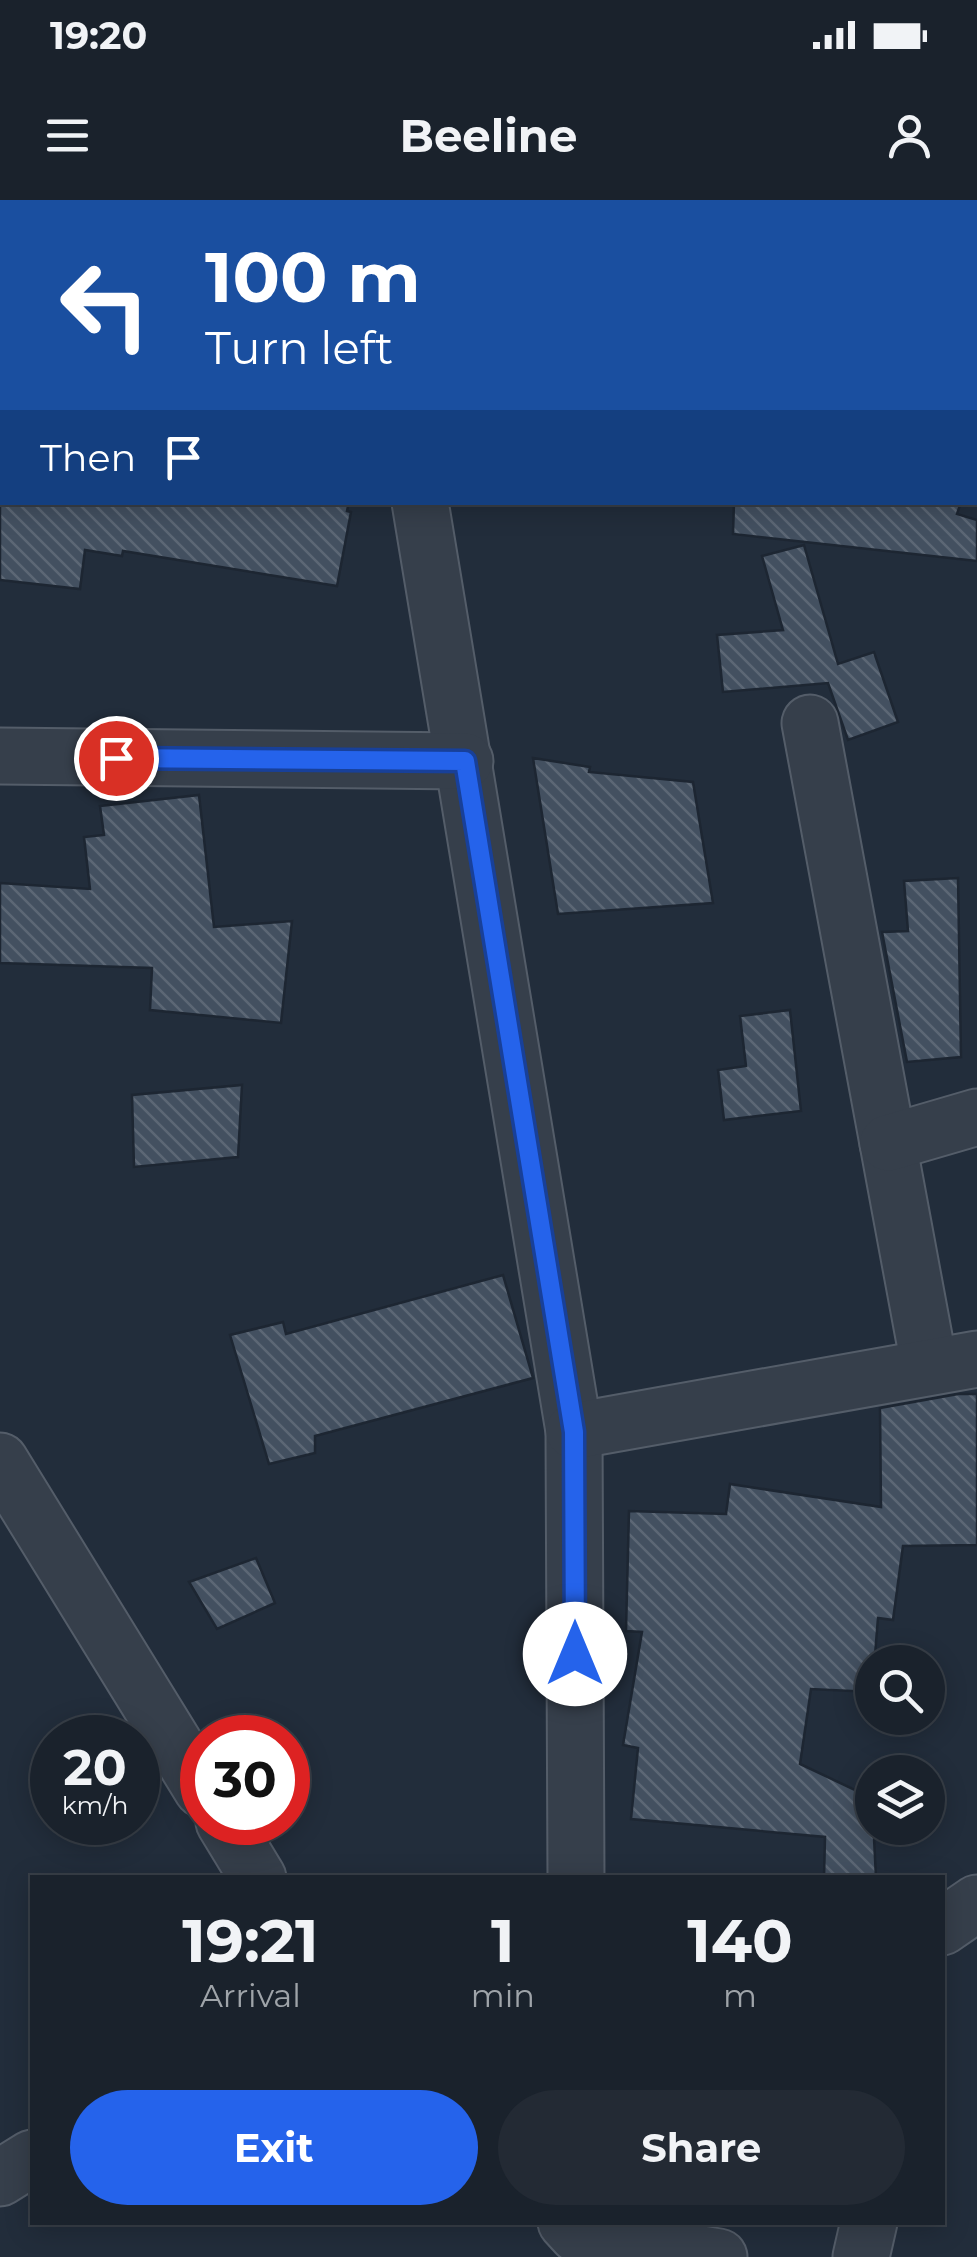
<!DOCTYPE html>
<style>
:root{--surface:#1a222c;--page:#232a34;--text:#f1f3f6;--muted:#9fa4a9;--line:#383f48;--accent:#2563eb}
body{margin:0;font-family:Montserrat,sans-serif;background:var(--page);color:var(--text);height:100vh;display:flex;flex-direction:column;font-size:38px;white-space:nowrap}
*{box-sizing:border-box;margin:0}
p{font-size:32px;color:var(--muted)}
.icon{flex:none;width:55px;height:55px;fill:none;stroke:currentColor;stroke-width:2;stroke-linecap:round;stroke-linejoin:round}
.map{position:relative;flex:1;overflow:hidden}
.sheet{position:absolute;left:30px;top:1675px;width:915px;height:350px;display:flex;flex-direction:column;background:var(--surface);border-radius:0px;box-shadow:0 5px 25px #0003,0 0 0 2px var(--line)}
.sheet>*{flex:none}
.banner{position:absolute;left:0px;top:0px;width:978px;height:305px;box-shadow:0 5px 25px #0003,0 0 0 2px var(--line);background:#1a4fa0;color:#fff;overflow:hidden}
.controls{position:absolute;left:855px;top:1445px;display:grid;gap:20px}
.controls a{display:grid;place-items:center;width:90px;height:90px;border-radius:50%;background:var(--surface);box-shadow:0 5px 25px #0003,0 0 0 2px var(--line);font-size:50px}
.speed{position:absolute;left:30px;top:1515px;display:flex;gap:20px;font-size:50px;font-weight:700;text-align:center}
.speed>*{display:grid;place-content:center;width:130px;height:130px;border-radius:50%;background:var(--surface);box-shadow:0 5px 25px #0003,0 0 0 2px var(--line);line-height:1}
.speed small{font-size:25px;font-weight:400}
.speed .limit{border:15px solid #d22;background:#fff;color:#111}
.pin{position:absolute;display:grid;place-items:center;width:85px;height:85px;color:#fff;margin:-42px;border:5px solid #fff;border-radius:50%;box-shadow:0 2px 10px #0007}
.me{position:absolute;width:110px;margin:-55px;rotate:0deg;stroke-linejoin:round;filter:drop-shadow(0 0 8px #0008)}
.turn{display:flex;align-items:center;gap:35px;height:210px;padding:0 40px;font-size:45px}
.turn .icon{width:130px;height:130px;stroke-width:2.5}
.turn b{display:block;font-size:70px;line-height:85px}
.then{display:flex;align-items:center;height:95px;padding:0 40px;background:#0003;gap:20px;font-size:38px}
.eta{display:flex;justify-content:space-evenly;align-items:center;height:170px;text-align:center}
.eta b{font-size:60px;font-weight:700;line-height:70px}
.button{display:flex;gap:20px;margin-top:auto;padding:20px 40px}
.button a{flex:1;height:115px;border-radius:60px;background:var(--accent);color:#fff;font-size:40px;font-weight:700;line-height:115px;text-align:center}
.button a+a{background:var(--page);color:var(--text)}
.status{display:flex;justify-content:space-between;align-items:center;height:70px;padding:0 50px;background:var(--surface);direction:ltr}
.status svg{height:28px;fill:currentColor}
header{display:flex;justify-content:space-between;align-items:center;height:130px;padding:0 40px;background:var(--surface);font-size:45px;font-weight:700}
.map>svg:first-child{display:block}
</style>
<div class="status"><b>19:20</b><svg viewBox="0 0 49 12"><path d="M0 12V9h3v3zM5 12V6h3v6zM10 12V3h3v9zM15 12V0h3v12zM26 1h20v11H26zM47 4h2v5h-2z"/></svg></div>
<header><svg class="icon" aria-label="menu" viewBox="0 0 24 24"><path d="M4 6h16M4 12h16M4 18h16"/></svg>Beeline<svg class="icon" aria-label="person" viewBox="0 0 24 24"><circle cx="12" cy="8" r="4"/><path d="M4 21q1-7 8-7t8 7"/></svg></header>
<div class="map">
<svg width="977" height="2057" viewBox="0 0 977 2057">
<defs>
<pattern id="building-back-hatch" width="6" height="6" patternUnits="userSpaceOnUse" patternTransform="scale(2.5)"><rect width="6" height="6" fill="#435060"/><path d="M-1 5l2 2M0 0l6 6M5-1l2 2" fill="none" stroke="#5c6775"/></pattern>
</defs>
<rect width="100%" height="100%" fill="#222d3b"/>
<g fill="url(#building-back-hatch)" stroke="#1d2632" stroke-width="2.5">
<path d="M 0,302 L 349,302 L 347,311 L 351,312 L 337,386 L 123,351 L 122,356 L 85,350 L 80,389 L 0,380 Z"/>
<path d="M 734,302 L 961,302 L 957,314 L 977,320 L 977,361 L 733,334 Z"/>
<path d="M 804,345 L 838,464 L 874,452 L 898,522 L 848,540 L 828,483 L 723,492 L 717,435 L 783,430 L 762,356 Z"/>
<path d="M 533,558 L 590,567 L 589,572 L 693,582 L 713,703 L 558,714 Z"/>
<path d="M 199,595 L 214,727 L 292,721 L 281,823 L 150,810 L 152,768 L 0,763 L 0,683 L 90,689 L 84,637 L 104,635 L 100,606 Z"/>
<path d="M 958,678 L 961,857 L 907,862 L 882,732 L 908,731 L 904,681 Z"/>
<path d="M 790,810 L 801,911 L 724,920 L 718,870 L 746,866 L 740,816 Z"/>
<path d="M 242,885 L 238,957 L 134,967 L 132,895 Z"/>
<path d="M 503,1075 L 533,1178 L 315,1236 L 315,1253 L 269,1264 L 230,1135 L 283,1122 L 286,1134 Z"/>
<path d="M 958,1194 L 977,1194 L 977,1345 L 903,1346 L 893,1420 L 878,1418 L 872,1492 L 811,1489 L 800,1564 L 872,1598 L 876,1678 L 824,1678 L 825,1637 L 631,1619 L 638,1548 L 623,1545 L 642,1432 L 626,1431 L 629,1311 L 726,1314 L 730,1284 L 881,1307 L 880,1208 Z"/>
<path d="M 256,1358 L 275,1403 L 217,1429 L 189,1382 Z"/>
</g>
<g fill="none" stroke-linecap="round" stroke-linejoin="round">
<defs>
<g id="minor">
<path d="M 20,0 L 22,2"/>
<path d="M 367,0 L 367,2"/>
<path d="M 527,0 L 533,2"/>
<path d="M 189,2 L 195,0"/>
<path d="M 0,98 L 2,96"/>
<path d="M 975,190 L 977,191"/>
<path d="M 420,302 L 574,1231 L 576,1678"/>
<path d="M 810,523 L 929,1164"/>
<path d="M 0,556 L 465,561"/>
<path d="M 888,943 L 977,917"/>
<path d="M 574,1231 L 977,1159"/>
<path d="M 0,1261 L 202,1589"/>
<path d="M 224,1622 L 258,1678"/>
<path d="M 942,1727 L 977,1703"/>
<path d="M 0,1978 L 32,1958"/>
<path d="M 566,2022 L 577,2034 L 719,2057"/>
<path d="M 861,2057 L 869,2022"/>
</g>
</defs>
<use href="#minor" stroke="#545d69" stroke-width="59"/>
<use href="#minor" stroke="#363f4b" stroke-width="55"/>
</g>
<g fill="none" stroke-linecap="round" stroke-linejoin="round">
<defs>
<path id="route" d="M 116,558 L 465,561 L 574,1232 L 575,1454"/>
</defs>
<use href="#route" stroke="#184099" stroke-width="25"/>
<use href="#route" stroke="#2563eb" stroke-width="18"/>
</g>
</svg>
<div class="controls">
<a><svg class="icon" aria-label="search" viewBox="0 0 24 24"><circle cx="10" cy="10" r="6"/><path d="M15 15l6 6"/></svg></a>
<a><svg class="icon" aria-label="layers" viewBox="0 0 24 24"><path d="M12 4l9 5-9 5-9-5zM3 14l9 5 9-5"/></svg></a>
</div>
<div class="speed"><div>20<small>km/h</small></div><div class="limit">30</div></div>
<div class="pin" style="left:116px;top:558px;background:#d93025"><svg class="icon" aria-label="arrive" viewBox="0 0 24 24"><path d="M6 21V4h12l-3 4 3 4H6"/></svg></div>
<svg class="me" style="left:575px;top:1454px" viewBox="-20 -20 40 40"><circle r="19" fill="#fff"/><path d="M0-13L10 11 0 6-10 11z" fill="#2563eb"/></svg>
<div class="banner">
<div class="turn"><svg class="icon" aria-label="left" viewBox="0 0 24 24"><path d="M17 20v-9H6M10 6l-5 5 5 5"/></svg><div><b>100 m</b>Turn left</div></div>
<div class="then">Then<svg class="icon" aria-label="arrive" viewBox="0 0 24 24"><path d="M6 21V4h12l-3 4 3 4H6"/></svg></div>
</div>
<section class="sheet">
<div class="eta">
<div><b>19:21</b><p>Arrival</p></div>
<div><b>1</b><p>min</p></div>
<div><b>140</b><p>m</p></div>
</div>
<div class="button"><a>Exit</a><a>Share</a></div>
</section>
</div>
